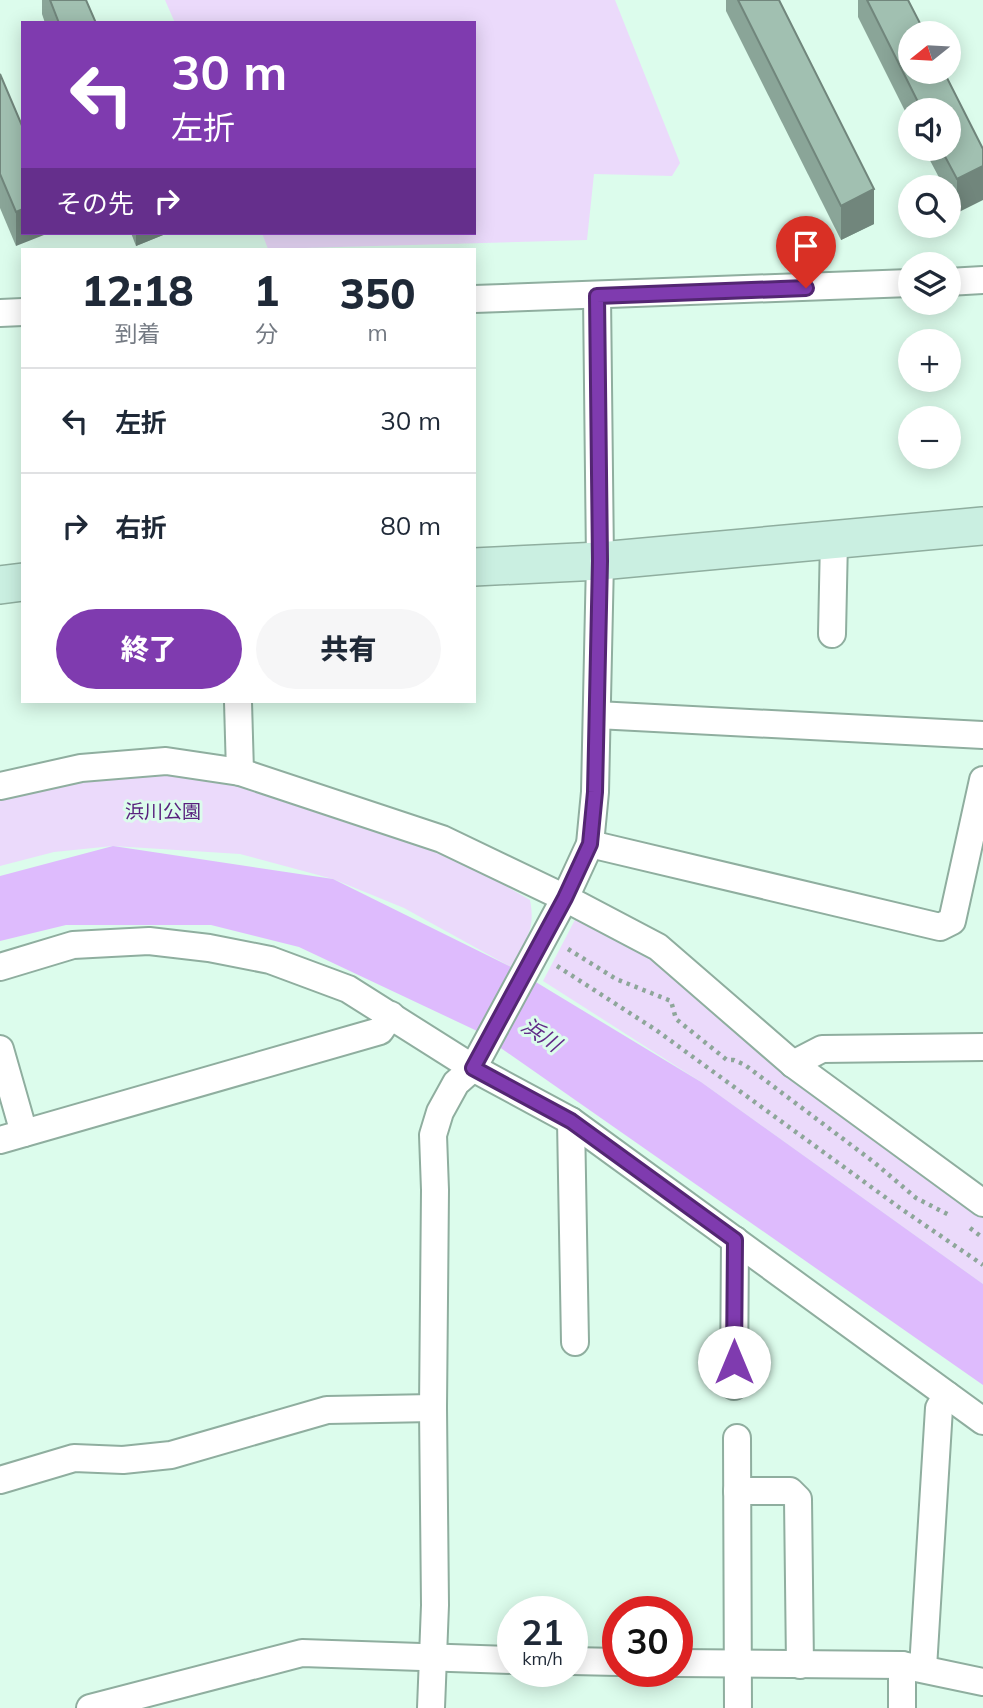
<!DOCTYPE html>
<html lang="ja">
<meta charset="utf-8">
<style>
:root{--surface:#fff;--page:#f6f6f7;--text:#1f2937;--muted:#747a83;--line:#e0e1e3;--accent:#7f3baf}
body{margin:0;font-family:Mulish,"Noto Sans JP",sans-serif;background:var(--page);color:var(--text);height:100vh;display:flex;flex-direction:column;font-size:26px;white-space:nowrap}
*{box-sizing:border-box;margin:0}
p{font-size:23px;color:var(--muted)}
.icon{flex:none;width:38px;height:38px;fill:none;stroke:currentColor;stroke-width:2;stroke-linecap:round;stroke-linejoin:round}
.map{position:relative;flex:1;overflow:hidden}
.sheet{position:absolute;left:21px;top:248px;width:455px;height:455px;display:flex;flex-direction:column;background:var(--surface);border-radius:0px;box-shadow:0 4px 18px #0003}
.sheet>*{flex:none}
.top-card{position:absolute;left:21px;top:21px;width:455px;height:214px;border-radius:0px;box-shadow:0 4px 18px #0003;background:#7f3baf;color:#fff;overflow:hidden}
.needle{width:46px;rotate:252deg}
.tools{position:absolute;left:898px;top:21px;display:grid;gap:14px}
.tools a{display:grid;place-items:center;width:63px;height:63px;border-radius:50%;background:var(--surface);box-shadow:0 4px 18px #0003;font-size:35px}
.speed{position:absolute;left:497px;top:1596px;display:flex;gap:14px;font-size:35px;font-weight:700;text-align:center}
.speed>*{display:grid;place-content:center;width:91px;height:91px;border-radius:50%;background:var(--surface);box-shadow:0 4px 18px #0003;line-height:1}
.speed small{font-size:18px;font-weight:400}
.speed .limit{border:10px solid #d22;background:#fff;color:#111}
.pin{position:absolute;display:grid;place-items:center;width:60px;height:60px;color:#fff;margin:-72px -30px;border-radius:50% 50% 50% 0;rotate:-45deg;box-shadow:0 0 7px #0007}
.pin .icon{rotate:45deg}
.me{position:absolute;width:77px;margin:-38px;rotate:0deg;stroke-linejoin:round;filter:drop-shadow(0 0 5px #0008)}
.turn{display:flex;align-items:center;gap:24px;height:147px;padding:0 35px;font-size:32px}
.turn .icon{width:91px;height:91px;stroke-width:2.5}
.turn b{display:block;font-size:49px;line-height:60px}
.then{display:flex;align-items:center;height:66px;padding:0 35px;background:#0003;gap:14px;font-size:26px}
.eta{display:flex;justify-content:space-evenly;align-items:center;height:119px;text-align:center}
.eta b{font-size:42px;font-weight:800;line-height:49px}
.action{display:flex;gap:14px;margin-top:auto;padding:14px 35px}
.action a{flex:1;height:80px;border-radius:42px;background:var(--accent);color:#fff;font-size:28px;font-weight:800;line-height:80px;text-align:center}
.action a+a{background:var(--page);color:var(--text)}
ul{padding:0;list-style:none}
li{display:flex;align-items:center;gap:21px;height:105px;padding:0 35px;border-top:2px solid var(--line)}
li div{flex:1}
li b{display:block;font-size:26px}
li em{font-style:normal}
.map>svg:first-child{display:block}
</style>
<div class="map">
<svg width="983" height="1708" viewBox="0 0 983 1708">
<rect width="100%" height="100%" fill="#dcfcec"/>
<g fill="#ebdafb">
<path d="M 165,0 L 615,0 L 680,163 L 672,176 L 594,174 L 587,240 L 268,249 L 262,233 L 474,233 L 474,23 L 175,23 Z"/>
<path d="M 164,773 L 239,784 L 412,843 L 475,868 L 530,900 C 536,930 525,941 511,967 L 404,908 L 333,879 L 240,854 L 113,846 L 54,852 L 0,866 L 0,799 L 78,780 Z"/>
<path d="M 578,914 L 651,958 L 843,1117 L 983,1215 L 983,1284 L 701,1082 L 543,981 Z"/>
</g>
<path fill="#debbfd" d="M 113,846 L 333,879 L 511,967 L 701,1082 L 983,1284 L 983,1385 L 475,1030 L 299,947 L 211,925 L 66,925 L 0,941 L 0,876 Z"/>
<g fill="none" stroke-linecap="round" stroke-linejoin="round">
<defs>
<g id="street">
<path d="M 948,282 L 983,280"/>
<path d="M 474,299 L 910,283"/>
<path d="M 0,313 L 23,312"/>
<path d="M 832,634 L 834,540"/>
<path d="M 238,702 L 240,772"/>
<path d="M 597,715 L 983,735"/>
<path d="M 0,786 L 81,768 L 166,761 L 240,772 L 442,839 L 565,898 L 658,947 L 793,1064 L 983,1203"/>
<path d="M 590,844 L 940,927 L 952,921 L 983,780"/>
<path d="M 0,967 L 73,945 L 149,941 L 209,948 L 270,960 L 348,989 L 473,1068 L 571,1121 L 983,1421"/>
<path d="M 0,1049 L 24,1133"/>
<path d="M 793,1064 L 822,1049 L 983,1047"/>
<path d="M 571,1121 L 575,1342"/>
<path d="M 0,1140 L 380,1031 L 391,1015"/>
<path d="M 734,1386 L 735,1240"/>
<path d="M 737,1438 L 738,1708"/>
<path d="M 0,1480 L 74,1458 L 123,1460 L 171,1455 L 327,1410 L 433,1408"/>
<path d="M 737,1491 L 790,1491 L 798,1499 L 800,1665"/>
<path d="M 572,1661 L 618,1662"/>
<path d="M 677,1663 L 902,1665 L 983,1682"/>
<path d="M 923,1668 L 939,1408 L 947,1395"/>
<path d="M 90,1708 L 302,1653 L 513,1660"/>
<path d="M 431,1708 L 435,1605 L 433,1408 L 435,1190 L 433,1135 L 440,1112 L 456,1083 L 473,1068 L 565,898 L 590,844 L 595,792 L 600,561 L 597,296"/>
<path d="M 902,1708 L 902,1665"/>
</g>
<g id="secondary">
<path d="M 474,567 L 600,561 L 983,526"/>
<path d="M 0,585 L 23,582"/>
</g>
</defs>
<use href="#street" stroke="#8fae9f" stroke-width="30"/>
<use href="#secondary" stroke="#8fae9f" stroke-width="40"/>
<g stroke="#8ea69a" stroke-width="4.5" stroke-dasharray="3.5 5" stroke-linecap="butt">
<path d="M 568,949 L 616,979 L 671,1001 L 676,1019 L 727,1060 L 734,1060 L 745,1065 L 875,1163 L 916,1198 L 951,1216"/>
<path d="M 557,966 L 656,1030 L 900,1208 L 983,1265"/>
<path d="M 970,1228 L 983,1238"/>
</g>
<use href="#street" stroke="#fff" stroke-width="26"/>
<use href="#secondary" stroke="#caefe1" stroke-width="37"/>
</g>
<g fill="#8aa598">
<path d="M 42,0 L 86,0 L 96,23 L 45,23 L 42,14 Z"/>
<path d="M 726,0 L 779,0 L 874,224 L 841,240 L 726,11 Z"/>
<path d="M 858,0 L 908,0 L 983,149 L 957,213 L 948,197 L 948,187 L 944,187 L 924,149 L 948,149 L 948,110 L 910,110 L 910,121 L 858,17 Z"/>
<path d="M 0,74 L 23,128 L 16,246 L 0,208 Z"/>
<path d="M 131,233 L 168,233 L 136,246 Z"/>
</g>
<g fill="#71867c">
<path d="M 983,166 L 983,200 L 957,213 L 957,179 Z"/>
<path d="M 874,189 L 874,224 L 841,240 L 841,206 Z"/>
<path d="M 23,209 L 23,233 L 49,233 L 16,246 L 16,212 Z"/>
<path d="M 136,233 L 168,233 L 136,246 Z"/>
</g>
<g fill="#a1c0b1" stroke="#71867c" stroke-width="2">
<path d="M 50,0 L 86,0 L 96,23 L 59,23 Z"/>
<path d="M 738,0 L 779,0 L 874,189 L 841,206 Z"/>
<path d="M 867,0 L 908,0 L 925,33 L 910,33 L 910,72 L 944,72 L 983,149 L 983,166 L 957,179 L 941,149 L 948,149 L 948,110 L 922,110 Z"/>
<path d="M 0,74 L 23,128 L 23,209 L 16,212 L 0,174 Z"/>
</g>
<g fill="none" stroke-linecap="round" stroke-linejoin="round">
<defs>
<path id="route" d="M 734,1362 L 735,1240 L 571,1121 L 473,1068 L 565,898 L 590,844 L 595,792 L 600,561 L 597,296 L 806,288"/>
</defs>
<use href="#route" stroke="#532672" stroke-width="18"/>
<use href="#route" stroke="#7f3baf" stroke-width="12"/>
</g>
<g text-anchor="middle" stroke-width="6" stroke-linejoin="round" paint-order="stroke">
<g font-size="19" fill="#59217e" stroke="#dcfcec">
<text x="163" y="818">浜川公園</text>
</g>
<g font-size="21" font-style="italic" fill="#622b88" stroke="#dcfcec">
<text transform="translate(541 1035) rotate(34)" y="7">浜川</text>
</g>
</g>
</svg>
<div class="tools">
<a><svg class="needle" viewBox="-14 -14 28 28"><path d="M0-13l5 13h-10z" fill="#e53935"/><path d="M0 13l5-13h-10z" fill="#747a83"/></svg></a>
<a><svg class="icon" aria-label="sound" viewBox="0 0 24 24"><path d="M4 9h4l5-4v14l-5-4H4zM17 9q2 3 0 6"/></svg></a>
<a><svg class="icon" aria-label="search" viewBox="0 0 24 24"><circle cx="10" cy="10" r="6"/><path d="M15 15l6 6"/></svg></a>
<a><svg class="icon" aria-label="layers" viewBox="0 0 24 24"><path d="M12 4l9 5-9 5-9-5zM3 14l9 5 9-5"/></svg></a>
<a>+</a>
<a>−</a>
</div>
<div class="speed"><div>21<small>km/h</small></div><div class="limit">30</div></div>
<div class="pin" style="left:806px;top:288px;background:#d93025"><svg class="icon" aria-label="arrive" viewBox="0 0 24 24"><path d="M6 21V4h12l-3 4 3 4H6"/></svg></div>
<svg class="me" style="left:734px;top:1362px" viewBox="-20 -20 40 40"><circle r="19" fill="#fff"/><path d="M0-13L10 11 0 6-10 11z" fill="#7f3baf"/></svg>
<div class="top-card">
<div class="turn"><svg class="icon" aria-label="left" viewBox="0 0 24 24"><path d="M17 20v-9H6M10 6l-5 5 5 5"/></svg><div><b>30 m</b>左折</div></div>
<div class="then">その先<svg class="icon" aria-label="right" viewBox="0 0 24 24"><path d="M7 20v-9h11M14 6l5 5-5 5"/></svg></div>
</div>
<section class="sheet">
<div class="eta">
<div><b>12:18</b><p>到着</p></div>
<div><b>1</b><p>分</p></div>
<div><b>350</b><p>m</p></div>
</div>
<ul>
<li><svg class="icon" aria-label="left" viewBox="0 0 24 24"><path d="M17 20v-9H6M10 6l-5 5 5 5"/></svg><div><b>左折</b></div><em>30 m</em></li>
<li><svg class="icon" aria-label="right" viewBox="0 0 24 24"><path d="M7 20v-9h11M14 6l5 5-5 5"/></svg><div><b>右折</b></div><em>80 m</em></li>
</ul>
<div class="action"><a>終了</a><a>共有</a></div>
</section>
</div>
